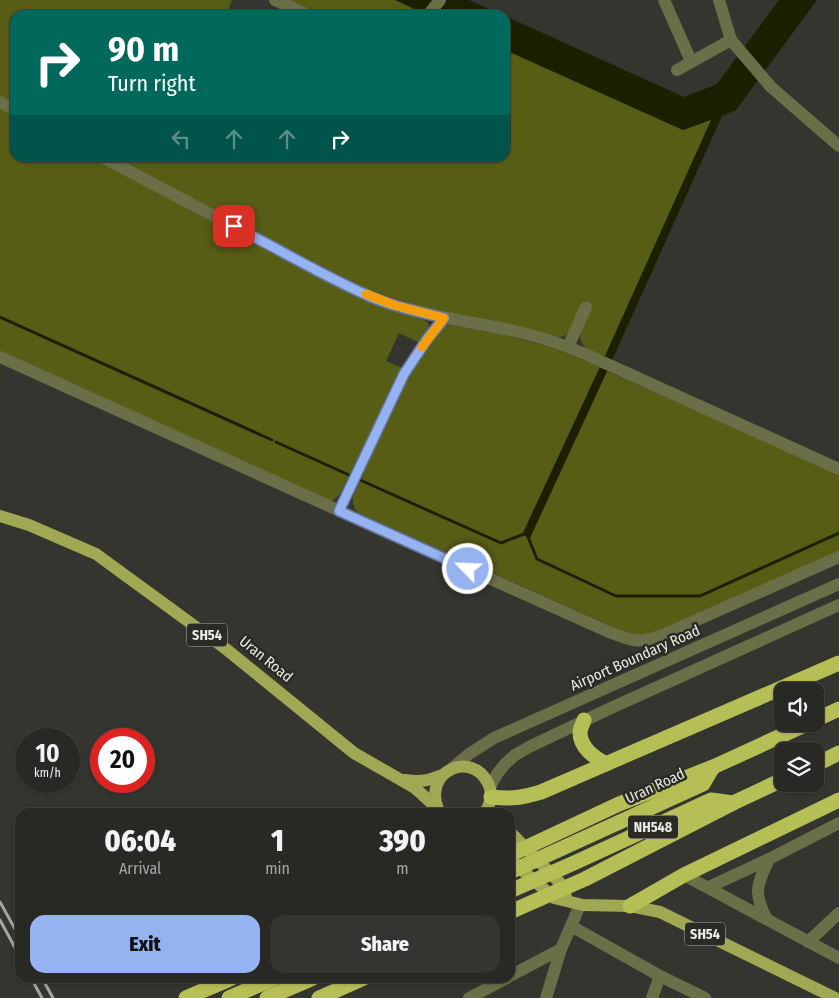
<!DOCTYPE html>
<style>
:root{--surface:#282824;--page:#343431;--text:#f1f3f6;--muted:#a5a6a6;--line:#444441;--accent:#95b2f1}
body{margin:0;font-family:"Fira Sans Condensed",sans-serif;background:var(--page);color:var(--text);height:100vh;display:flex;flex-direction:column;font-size:19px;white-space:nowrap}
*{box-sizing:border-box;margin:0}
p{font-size:16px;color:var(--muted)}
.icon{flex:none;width:28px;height:28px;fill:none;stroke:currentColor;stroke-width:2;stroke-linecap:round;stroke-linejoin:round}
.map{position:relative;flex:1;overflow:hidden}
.side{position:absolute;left:15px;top:808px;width:500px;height:175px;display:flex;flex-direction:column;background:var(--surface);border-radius:15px;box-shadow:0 1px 4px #0004,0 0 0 1px var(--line)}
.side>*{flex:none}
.banner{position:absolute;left:10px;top:10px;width:500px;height:152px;border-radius:15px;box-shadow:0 1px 4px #0004,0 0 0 1px var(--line);background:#00695c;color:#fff;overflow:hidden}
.buttons{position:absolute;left:774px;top:682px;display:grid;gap:10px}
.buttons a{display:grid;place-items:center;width:50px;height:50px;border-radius:10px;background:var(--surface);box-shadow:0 1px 4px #0004,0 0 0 1px var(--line);font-size:25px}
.speed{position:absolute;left:15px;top:728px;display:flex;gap:10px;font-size:25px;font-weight:700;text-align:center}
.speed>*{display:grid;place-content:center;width:65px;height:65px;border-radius:50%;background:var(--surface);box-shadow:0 1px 4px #0004,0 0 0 1px var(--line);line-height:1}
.speed small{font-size:12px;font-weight:400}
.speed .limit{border:8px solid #d22;background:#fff;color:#111}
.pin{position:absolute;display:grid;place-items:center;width:42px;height:42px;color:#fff;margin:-21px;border-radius:10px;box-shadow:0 2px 8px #0006}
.me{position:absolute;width:55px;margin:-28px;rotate:294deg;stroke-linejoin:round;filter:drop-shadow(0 0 4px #0008)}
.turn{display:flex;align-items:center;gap:18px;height:105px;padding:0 15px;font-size:22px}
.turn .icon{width:65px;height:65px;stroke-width:2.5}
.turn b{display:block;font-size:35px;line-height:42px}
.lanes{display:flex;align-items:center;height:48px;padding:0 15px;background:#0003;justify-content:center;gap:25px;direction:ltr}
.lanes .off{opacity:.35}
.eta{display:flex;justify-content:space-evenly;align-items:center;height:85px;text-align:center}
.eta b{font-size:30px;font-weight:800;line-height:35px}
.button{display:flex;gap:10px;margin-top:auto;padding:10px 15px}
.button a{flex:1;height:58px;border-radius:15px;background:var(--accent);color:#111;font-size:20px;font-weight:800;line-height:58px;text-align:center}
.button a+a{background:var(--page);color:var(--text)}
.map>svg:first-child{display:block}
</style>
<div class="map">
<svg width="839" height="998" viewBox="0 0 839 998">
<rect width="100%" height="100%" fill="#353530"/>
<g fill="#585d16">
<path d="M 0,0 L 232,0 L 228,10 L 239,15 L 15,15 L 15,106 L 0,98 Z"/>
<path d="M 285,0 L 430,0 L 416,15 L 318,15 Z"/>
<path d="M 505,50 L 683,130 L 712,119 L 605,356 C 599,354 592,352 586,348 C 573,337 586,315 591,303 L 585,300 C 580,308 573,331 565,336 C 562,337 559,337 557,337 L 450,315 L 386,296 L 354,284 L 112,158 L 505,158 Z"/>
<path d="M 0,106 L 15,114 L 15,158 L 97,158 L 141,181 L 420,318 L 426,321 L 429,324 L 428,328 L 418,342 L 399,333 L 386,361 L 402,368 L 349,475 L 341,492 L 334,500 L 330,501 L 0,352 Z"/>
<path d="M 449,325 C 490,332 533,339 571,355 C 581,359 590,363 600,367 L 523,533 L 525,536 L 530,537 L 607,371 L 839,474 L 839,552 L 651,636 L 633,636 L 361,514 C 354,510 352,505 353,497 L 410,372 L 421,356 L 445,327 Z"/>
</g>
<g fill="#1d2000">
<path d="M 395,0 L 469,0 L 502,15 L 424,15 L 412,8 Z"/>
<path d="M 779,0 L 817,0 L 736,110 L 722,116 L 610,365 L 530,538 L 525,536 L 523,533 L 605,356 L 711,120 L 683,130 L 505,50 L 505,16 L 684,97 L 717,84 Z"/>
</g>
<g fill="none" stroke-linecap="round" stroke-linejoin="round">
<g stroke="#1d2000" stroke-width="3">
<path d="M 0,317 L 272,440"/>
<path d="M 276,442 L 349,475"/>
<path d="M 360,480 L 501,543 L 524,534 L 527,533"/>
<path d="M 529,533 L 528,537 L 537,559 L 616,596 L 700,596 L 839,533"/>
</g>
<g stroke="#6b6f48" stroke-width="12">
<path d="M 275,0 L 308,15"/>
<path d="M 664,0 L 691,61"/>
<path d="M 719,0 L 731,40 L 771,87 L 839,146"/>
<path d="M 428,15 L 440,0"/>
<path d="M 677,70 L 731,40"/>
<path d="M 0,102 L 15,110"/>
<path d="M 104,158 C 161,188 218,218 275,248 C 313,269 353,292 394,305 C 438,319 483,323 527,334 C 547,339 566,346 585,354 L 839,469"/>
<path d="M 568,347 L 586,307"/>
<path d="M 0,357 L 415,545 L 609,632 C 634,642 640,644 665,634 L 839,557"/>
<path d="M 339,511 L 404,374 L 428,338 L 445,318"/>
<path d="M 450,770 L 469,754 L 494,738 L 839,584"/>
<path d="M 490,787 L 497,774 L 505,764 L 515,755 L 531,746 L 611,708 L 839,605"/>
<path d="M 684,875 L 839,958"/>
<path d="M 709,887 L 769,859 L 839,823"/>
<path d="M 766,918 C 753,891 757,885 769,859"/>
<path d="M 571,926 L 660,976 L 705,998"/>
<path d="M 808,942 L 839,913"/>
<path d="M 510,976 L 561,949 L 580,905"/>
<path d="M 469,998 L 507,978"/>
<path d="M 546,998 L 561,949"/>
<path d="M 652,998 L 660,976"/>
</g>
<g stroke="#a1a853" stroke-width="12">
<path d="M 0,516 L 29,525 L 96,554 L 226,649 L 354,753 L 415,788 L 437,808"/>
<path d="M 405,780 C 420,782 428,781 442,775"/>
<path d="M 438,809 C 423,771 471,750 488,783 C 493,793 491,803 485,812"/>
<path d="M 510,832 L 563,886 L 566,897"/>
<path d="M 513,862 L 554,898 L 583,905 L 630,906 L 660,912 L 835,998"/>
</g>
<g stroke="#b6be56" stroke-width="15">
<path d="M 584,720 C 583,724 580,728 580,732 C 580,748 594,757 606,764"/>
<path d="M 815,720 L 839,709"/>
<path d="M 815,765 L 839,753"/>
<path d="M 491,797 C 513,799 521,798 541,792 L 839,663"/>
<path d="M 510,855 L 619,804 L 713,767 L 807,724"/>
<path d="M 510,872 L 703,784 L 713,767"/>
<path d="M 510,891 L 574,863 L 711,800 L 733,803"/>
<path d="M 630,906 L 684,875 L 839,800"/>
<path d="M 510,912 L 585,879 L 733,803 L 782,780"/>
<path d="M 186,998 L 232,978"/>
<path d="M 229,998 L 275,978"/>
<path d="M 267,998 L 313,978"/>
<path d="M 319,998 L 364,978"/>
</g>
<g stroke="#a4a4a0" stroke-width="3">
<path d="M 0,902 L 20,938"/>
<path d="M 0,920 L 20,957"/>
<path d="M 31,978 L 42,998"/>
<path d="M 42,978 L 53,998"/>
</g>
</g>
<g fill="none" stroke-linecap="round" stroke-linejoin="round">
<defs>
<path id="route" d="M 234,226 C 279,250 324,276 371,297 C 394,307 420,312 444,318 L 428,338 L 404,374 L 339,511 L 468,569"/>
</defs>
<use href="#route" stroke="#61749d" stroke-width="12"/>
<use href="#route" stroke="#95b2f1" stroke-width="9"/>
<path stroke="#f59e0b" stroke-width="9" d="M 366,294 L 394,305 L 444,318 L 422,347"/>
</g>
<g text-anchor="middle" stroke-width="5" stroke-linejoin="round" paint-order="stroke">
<g fill="#2b2b26" stroke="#b1b1ad" stroke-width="1">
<rect x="187" y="623.5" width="40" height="23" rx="4"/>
<rect x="628" y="815.5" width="50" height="23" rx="4"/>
<rect x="685" y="922.5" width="40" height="23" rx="4"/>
</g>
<g font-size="14" font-weight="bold" fill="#eaeae7">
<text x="207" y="640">SH54</text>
<text x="653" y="832">NH548</text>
<text x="705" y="939">SH54</text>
</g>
<g font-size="15" fill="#eaeae7" stroke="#2b2b26">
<text transform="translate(635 658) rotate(-24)" y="5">Airport Boundary Road</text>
<text transform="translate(266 659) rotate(39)" y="5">Uran Road</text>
<text transform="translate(655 786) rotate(-25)" y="5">Uran Road</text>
</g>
</g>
</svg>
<div class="buttons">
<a><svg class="icon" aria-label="sound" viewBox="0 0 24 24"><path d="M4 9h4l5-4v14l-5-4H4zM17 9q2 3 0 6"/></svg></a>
<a><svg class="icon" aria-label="layers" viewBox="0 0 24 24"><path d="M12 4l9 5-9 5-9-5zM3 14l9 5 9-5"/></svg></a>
</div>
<div class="speed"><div>10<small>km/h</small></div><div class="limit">20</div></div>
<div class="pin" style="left:234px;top:226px;background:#d93025"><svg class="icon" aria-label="arrive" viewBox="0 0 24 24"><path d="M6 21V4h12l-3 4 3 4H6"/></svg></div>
<svg class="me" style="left:468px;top:569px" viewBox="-20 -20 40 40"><circle r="17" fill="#95b2f1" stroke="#fff" stroke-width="3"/><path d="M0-11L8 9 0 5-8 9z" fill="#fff"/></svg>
<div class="banner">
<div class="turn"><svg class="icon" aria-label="right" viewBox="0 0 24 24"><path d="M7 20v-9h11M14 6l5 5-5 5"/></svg><div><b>90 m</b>Turn right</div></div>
<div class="lanes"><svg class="icon off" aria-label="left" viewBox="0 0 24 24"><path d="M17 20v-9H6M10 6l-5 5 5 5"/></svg><svg class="icon off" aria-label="ahead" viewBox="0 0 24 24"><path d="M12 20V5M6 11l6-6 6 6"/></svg><svg class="icon off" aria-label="ahead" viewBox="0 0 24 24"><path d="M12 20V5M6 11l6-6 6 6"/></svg><svg class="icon" aria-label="right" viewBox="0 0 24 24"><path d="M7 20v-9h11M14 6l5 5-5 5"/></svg></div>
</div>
<section class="side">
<div class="eta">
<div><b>06:04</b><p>Arrival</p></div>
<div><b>1</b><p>min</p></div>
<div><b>390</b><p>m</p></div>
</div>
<div class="button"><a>Exit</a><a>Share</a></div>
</section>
</div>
